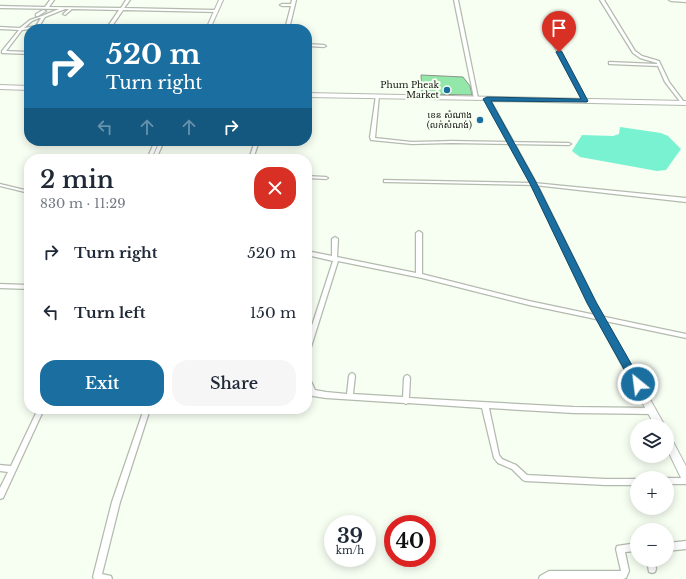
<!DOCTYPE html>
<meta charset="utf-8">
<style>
:root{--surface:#fff;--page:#f6f6f7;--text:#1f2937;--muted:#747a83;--accent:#1a6fa0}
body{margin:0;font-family:"Libre Baskerville","Noto Sans Khmer",serif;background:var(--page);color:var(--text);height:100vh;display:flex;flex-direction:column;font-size:15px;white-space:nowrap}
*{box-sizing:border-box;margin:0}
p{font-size:13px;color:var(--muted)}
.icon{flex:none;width:22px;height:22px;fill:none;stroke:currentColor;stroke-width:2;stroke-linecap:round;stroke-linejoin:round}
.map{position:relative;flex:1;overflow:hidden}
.drawer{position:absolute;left:24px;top:154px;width:288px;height:260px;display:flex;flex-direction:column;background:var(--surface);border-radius:16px;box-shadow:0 2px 10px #0003}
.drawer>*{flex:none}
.banner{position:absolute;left:24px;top:24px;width:288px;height:122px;border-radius:16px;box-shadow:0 2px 10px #0003;background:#1a6fa0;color:#fff;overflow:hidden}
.tools{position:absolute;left:630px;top:419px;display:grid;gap:8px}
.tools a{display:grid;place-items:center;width:44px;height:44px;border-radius:50%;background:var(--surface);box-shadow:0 2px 10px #0003;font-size:20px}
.speed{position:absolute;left:324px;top:515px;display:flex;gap:8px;font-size:20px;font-weight:700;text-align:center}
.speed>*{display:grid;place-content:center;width:52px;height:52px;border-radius:50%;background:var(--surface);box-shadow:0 2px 10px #0003;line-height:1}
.speed small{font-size:10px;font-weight:400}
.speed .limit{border:6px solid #d22;background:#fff;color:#111}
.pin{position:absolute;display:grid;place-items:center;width:34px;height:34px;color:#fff;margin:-41px -17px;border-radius:50% 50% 50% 0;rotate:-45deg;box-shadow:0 0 4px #0007}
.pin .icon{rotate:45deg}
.me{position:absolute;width:44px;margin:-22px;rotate:331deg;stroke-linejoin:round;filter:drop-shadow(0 0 3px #0008)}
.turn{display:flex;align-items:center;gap:14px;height:84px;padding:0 16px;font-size:18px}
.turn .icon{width:52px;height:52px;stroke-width:2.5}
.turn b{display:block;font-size:28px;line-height:34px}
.lanes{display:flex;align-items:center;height:38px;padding:0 16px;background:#0003;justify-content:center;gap:20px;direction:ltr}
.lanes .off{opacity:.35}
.round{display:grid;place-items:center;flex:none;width:42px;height:42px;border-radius:16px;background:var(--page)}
.head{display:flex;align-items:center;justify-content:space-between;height:68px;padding:0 16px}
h1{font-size:24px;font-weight:600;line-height:30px}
.button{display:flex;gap:8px;margin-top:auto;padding:8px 16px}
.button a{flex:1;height:46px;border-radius:16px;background:var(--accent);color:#fff;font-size:16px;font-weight:600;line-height:46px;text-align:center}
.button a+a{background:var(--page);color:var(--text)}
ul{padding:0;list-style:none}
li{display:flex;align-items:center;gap:12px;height:60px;padding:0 16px}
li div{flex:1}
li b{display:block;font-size:15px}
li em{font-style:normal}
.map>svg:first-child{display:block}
</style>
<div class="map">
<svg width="686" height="579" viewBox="0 0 686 579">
<rect width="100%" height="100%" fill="#f7fef2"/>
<path fill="#79f2d2" d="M 620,127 L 661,133 L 668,136 L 681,149 L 666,170 L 657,171 L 580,157 L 572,151 L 582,135 L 613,136 L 619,134 Z"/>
<path fill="#92e7a9" stroke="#8a958c" d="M 421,75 L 463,77 L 470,86 L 472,95 L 422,94 Z"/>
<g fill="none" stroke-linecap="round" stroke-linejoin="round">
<defs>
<g id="street">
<path d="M 50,0 L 54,0 L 49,7 L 121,8 L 126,0 L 130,0 L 124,8 L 216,10 L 218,11 L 216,12 L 123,10 L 110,29 L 106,29 L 119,10 L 72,9 L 65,15 L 63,14 L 69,9 L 65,9 L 45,17 L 38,28 L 22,30 L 6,51 L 29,52 L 29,54 L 2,53 L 2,51 L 19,30 L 0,29 L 0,27 L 20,28 L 30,20 L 42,16 L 59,9 L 0,8 L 0,6 L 45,7 ZM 39,18 L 41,18 L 36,26 L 24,28 L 32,21 Z"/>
<path d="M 292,0 L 296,0 L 289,29 L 285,29 L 291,6 L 282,6 L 280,5 L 282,4 L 291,4 Z"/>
<path d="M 454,0 L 458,0 L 478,98 L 476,99 L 474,98 Z"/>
<path d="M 600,0 L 604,0 L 635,51 L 642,56 L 659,61 L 669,82 L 684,102 L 684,104 L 682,104 L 665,82 L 658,66 L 609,64 L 609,62 L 610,62 L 657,64 L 657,63 L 640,58 L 633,53 Z"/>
<path d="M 669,0 L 686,0 L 686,2 L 671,1 Z"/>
<path d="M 43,10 L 46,11 L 38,16 L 36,16 L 36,14 Z"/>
<path d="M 552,39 L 555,40 L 587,101 L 586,102 L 583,101 L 551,40 Z"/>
<path d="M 307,44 L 324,45 L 326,46 L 324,47 L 307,46 Z"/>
<path d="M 376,95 L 379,96 L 375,138 L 412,142 L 452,141 L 569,143 L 571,144 L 569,145 L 452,143 L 412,144 L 371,140 L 370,137 Z"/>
<path d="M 155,141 L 159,141 L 151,159 L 147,159 Z"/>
<path d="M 160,141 L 164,141 L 156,159 L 152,159 Z"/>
<path d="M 255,141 L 259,141 L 253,159 L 249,159 Z"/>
<path d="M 307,176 L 326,177 L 328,178 L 326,179 L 307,178 Z"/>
<path d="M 384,180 L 534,183 L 686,198 L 686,202 L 534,185 L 386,182 L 384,182 Z"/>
<path d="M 0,184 L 29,191 L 29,193 L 0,186 Z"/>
<path d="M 419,231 L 422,233 L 422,274 L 529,301 L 686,334 L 686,338 L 529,305 L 422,278 L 338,261 L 310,350 L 309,352 L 307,352 L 307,341 L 333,261 L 307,255 L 307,251 L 332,256 L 332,239 L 335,237 L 338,239 L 337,257 L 416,273 L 416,233 Z"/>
<path d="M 0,284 L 29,285 L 29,289 L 0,288 Z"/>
<path d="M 352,373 L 354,374 L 355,376 L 353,394 L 403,397 L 404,378 L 405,376 L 407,375 L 409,376 L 410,378 L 409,398 L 573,407 L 653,408 L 655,409 L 656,411 L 655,413 L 653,414 L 573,413 L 489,408 L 499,455 L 502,459 L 516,465 L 527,475 L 605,479 L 637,479 L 637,485 L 605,485 L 525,481 L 523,480 L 512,469 L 498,463 L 494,458 L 482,408 L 408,403 L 406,404 L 404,403 L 326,398 L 313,396 L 307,394 L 307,388 L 308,389 L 307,386 L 307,376 L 309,377 L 315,390 L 326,392 L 347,394 L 349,376 L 350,374 Z"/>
<path d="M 38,409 L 44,409 L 3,498 L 0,499 L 0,488 L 8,472 L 0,471 L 0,465 L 11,466 Z"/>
<path d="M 144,409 L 150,409 L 120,502 L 102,574 L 111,576 L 112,579 L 94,579 L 93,577 L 112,502 Z"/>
<path d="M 666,478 L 686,478 L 686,484 L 667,484 L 667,478 Z"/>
<path d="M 686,541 L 686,549 L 667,551 L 667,543 Z"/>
<path d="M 637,543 L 637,551 L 625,552 L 629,571 L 626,578 L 623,579 L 539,579 L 540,576 L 549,571 L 621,571 L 616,549 L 617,546 Z"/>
<path d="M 647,560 L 655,560 L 656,569 L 655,572 L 652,573 L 649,572 Z"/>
</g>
<g id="secondary">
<path d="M 219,0 L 223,0 L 210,29 L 206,29 Z"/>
<path d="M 0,85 L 29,86 L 29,90 L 0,89 Z"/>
<path d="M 307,93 L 686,101 L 686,105 L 491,101 L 537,184 L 596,303 L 665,426 L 655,426 L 588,303 L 531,184 L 485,100 L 307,97 Z"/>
<path d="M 667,435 L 670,436 L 686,466 L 686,482 L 682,480 L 667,449 Z"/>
</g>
</defs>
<use href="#street" stroke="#b3baae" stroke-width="2.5"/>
<use href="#secondary" stroke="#b3baae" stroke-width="2"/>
<use href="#street" fill="#fff" fill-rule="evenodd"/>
<use href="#secondary" fill="#fff" fill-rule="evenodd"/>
</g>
<path fill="#1a6fa0" stroke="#114868" d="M 559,50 L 562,52 L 588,101 L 587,102 L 491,101 L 537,184 L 596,302 L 641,381 L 643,384 L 638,389 L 634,387 L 587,303 L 530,184 L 483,99 L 487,97 L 581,99 L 556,52 Z"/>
<g fill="#1a6fa0" stroke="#f7fef2" stroke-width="1.5">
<circle cx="447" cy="90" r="4"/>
<circle cx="480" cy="120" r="4"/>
</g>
<g text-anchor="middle" stroke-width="4" stroke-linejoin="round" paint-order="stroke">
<g font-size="9" fill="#151713" stroke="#f7fef2" text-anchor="end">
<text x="439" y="88">Phum Pheak<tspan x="439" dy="10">Market</tspan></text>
<text x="472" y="118">ខេន សំណាង<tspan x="472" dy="10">(លក់សំណង់)</tspan></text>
</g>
</g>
</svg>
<div class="tools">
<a><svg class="icon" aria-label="layers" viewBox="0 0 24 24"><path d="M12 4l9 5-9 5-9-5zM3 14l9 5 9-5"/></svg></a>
<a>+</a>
<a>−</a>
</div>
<div class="speed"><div>39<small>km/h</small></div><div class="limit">40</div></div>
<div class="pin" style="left:559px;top:52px;background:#d93025"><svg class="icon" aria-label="arrive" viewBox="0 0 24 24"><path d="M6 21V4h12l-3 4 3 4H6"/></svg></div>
<svg class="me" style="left:638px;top:384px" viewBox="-20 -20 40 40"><circle r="17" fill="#1a6fa0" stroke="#fff" stroke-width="3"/><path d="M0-11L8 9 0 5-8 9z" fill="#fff"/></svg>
<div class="banner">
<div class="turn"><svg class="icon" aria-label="right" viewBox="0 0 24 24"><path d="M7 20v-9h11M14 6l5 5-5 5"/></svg><div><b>520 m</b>Turn right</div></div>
<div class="lanes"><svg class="icon off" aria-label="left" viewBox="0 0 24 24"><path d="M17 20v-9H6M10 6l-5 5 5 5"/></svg><svg class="icon off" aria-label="ahead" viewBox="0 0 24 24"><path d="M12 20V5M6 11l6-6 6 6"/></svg><svg class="icon off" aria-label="ahead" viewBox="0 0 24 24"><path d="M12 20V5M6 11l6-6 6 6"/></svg><svg class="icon" aria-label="right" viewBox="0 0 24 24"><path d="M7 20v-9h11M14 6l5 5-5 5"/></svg></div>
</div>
<section class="drawer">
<div class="head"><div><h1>2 min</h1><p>830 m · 11:29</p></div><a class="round" style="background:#d93025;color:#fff"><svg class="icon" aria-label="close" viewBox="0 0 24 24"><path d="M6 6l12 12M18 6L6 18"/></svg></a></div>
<ul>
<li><svg class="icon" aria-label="right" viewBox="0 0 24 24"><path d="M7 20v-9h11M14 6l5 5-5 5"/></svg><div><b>Turn right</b></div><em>520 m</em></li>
<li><svg class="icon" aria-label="left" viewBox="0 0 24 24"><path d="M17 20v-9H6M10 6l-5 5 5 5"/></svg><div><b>Turn left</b></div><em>150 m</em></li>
</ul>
<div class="button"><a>Exit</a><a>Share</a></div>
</section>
</div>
